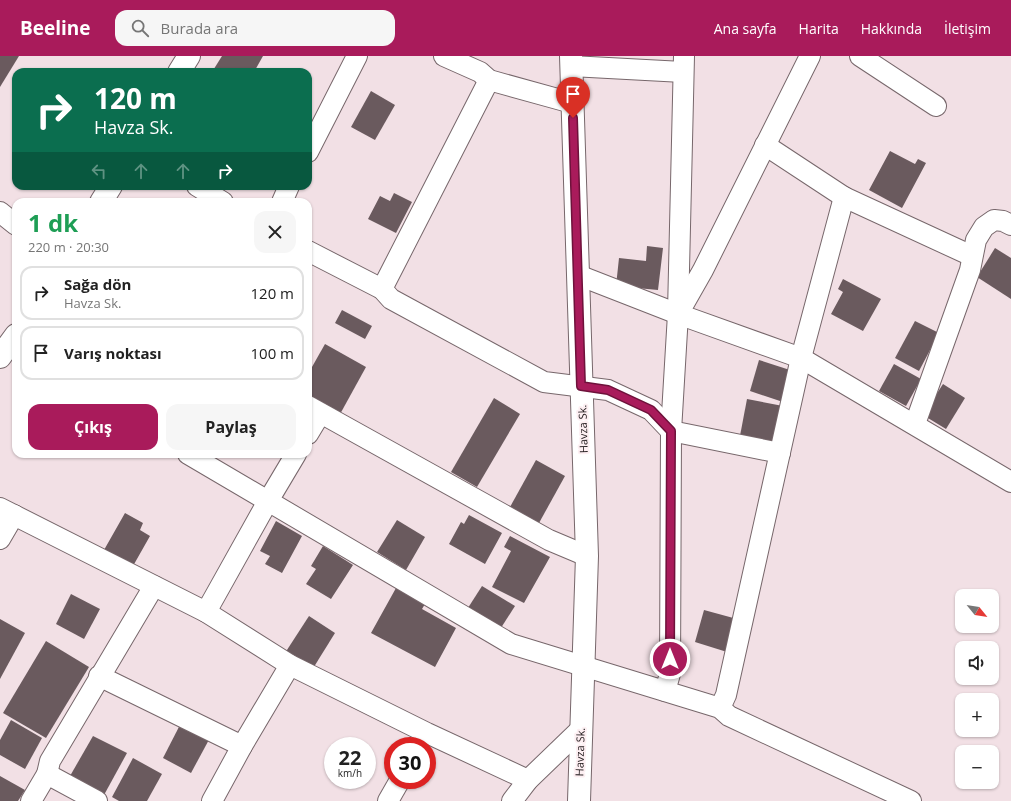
<!DOCTYPE html>
<html lang="tr">
<meta charset="utf-8">
<style>
:root{--surface:#fff;--page:#f6f6f6;--text:#222;--muted:#767676;--line:#e0e0e0;--accent:#a91b5b}
body{margin:0;font-family:"Open Sans",sans-serif;background:var(--page);color:var(--text);height:100vh;display:flex;flex-direction:column;font-size:15px;white-space:nowrap}
*{box-sizing:border-box;margin:0}
p{font-size:13px;color:var(--muted)}
.icon{flex:none;width:22px;height:22px;fill:none;stroke:currentColor;stroke-width:2;stroke-linecap:round;stroke-linejoin:round}
.map{position:relative;flex:1;overflow:hidden}
.side{position:absolute;left:12px;top:142px;width:300px;height:260px;display:flex;flex-direction:column;background:var(--surface);border-radius:12px;box-shadow:0 1px 3px #0004}
.side>*{flex:none}
.hud{position:absolute;left:12px;top:12px;width:300px;height:122px;border-radius:12px;box-shadow:0 1px 3px #0004;background:#0b6e4f;color:#fff;overflow:hidden}
.needle{width:26px;rotate:120deg}
.tools{position:absolute;left:955px;top:533px;display:grid;gap:8px}
.tools a{display:grid;place-items:center;width:44px;height:44px;border-radius:8px;background:var(--surface);box-shadow:0 1px 3px #0004;font-size:20px}
.speed{position:absolute;left:324px;top:681px;display:flex;gap:8px;font-size:20px;font-weight:700;text-align:center}
.speed>*{display:grid;place-content:center;width:52px;height:52px;border-radius:50%;background:var(--surface);box-shadow:0 1px 3px #0004;line-height:1}
.speed small{font-size:10px;font-weight:400}
.speed .limit{border:6px solid #d22;background:#fff;color:#111}
.pin{position:absolute;display:grid;place-items:center;width:34px;height:34px;color:#fff;margin:-41px -17px;border-radius:50% 50% 50% 0;rotate:-45deg;box-shadow:0 0 4px #0007}
.pin .icon{rotate:45deg}
.me{position:absolute;width:44px;margin:-22px;rotate:0deg;stroke-linejoin:round;filter:drop-shadow(0 0 3px #0008)}
.turn{display:flex;align-items:center;gap:14px;height:84px;padding:0 16px;font-size:18px}
.turn .icon{width:52px;height:52px;stroke-width:2.5}
.turn b{display:block;font-size:28px;line-height:34px}
.lanes{display:flex;align-items:center;height:38px;padding:0 16px;background:#0003;justify-content:center;gap:20px;direction:ltr}
.lanes .off{opacity:.35}
.round{display:grid;place-items:center;flex:none;width:42px;height:42px;border-radius:12px;background:var(--page)}
.head{display:flex;align-items:center;justify-content:space-between;height:68px;padding:0 16px}
h1{font-size:24px;font-weight:700;line-height:30px;color:#1e9e55}
.primary-button{display:flex;gap:8px;margin-top:auto;padding:8px 16px}
.primary-button a{flex:1;height:46px;border-radius:12px;background:var(--accent);color:#fff;font-size:16px;font-weight:700;line-height:46px;text-align:center}
.primary-button a+a{background:var(--page);color:var(--text)}
ul{padding:0;list-style:none}
li{display:flex;align-items:center;gap:12px;height:54px;margin:0 8px 6px;padding:0 8px;border:2px solid var(--line);border-radius:12px}
li div{flex:1}
li b{display:block;font-size:15px}
li em{font-style:normal}
header{display:flex;align-items:center;gap:24px;box-sizing:border-box;height:56px;padding:0 20px;background:var(--accent);color:#fff}
header strong{font-size:19px}
nav{display:flex;gap:22px;margin-inline-start:auto;font-size:14px}
.search{width:280px;height:36px;background:var(--page);display:flex;align-items:center;gap:10px;box-sizing:border-box;padding:0 14px;border-radius:12px;color:var(--muted);font-size:15px}
.map>svg:first-child{display:block}
</style>
<header>
<strong>Beeline</strong>
<div class="search"><svg class="icon" aria-label="search" viewBox="0 0 24 24"><circle cx="10" cy="10" r="6"/><path d="M15 15l6 6"/></svg>Burada ara</div>
<nav><a>Ana sayfa</a><a>Harita</a><a>Hakkında</a><a>İletişim</a></nav>
</header>
<div class="map">
<svg width="1011" height="745" viewBox="0 0 1011 745">
<rect width="100%" height="100%" fill="#f2e0e5"/>
<g fill="#6a5a5e">
<path d="M 0,0 L 19,0 L 0,31 Z"/>
<path d="M 222,0 L 263,0 L 254,16 L 212,16 Z"/>
<path d="M 371,35 L 395,49 L 375,84 L 351,71 Z"/>
<path d="M 890,95 L 915,108 L 918,103 L 926,107 L 902,152 L 869,134 Z"/>
<path d="M 394,137 L 412,146 L 396,177 L 368,163 L 380,140 L 390,145 Z"/>
<path d="M 647,190 L 663,192 L 658,234 L 616,230 L 619,202 L 646,205 Z"/>
<path d="M 995,192 L 1011,202 L 1011,243 L 977,221 Z"/>
<path d="M 843,223 L 881,243 L 863,275 L 831,258 L 843,236 L 838,233 Z"/>
<path d="M 342,254 L 372,270 L 365,283 L 335,267 Z"/>
<path d="M 915,265 L 939,277 L 919,315 L 895,302 Z"/>
<path d="M 325,288 L 366,311 L 339,360 L 308,343 L 308,318 Z"/>
<path d="M 759,304 L 793,315 L 783,346 L 750,335 Z"/>
<path d="M 894,308 L 921,323 L 906,350 L 879,335 Z"/>
<path d="M 943,328 L 965,342 L 946,373 L 923,359 Z"/>
<path d="M 494,342 L 520,358 L 477,431 L 451,416 Z"/>
<path d="M 747,343 L 783,350 L 774,392 L 739,385 Z"/>
<path d="M 536,404 L 565,420 L 539,467 L 510,451 Z"/>
<path d="M 125,457 L 143,467 L 140,474 L 150,480 L 133,510 L 104,494 Z"/>
<path d="M 469,459 L 502,477 L 485,508 L 449,488 L 461,466 L 464,468 Z"/>
<path d="M 397,464 L 425,481 L 406,514 L 377,496 Z"/>
<path d="M 276,465 L 302,480 L 282,517 L 265,508 L 270,500 L 260,495 Z"/>
<path d="M 510,480 L 550,501 L 524,547 L 492,531 L 511,495 L 504,491 Z"/>
<path d="M 323,490 L 353,509 L 331,543 L 306,528 L 316,513 L 311,510 Z"/>
<path d="M 482,530 L 515,550 L 499,575 L 466,555 Z"/>
<path d="M 396,532 L 425,548 L 422,553 L 456,572 L 435,611 L 371,577 Z"/>
<path d="M 71,538 L 100,553 L 84,583 L 56,568 Z"/>
<path d="M 704,554 L 737,563 L 727,596 L 695,586 Z"/>
<path d="M 309,560 L 335,577 L 312,614 L 285,597 Z"/>
<path d="M 0,563 L 25,577 L 0,623 Z"/>
<path d="M 46,585 L 89,611 L 46,682 L 3,657 Z"/>
<path d="M 11,664 L 42,682 L 25,713 L 0,699 L 0,684 Z"/>
<path d="M 182,665 L 211,680 L 191,717 L 163,702 Z"/>
<path d="M 93,680 L 127,697 L 104,739 L 70,720 Z"/>
<path d="M 133,702 L 162,718 L 147,745 L 119,745 L 112,741 Z"/>
<path d="M 0,720 L 25,734 L 18,745 L 0,745 Z"/>
</g>
<g fill="none" stroke-linecap="round" stroke-linejoin="round">
<defs>
<g id="street">
<path d="M 444,0 L 480,16 L 489,24 L 572,47"/>
<path d="M 860,0 L 936,50"/>
<path d="M 571,10 L 683,16"/>
<path d="M 765,89 L 844,141 L 972,200"/>
<path d="M 308,96 L 357,0"/>
<path d="M 197,130 L 223,146"/>
<path d="M 282,146 L 289,130"/>
<path d="M 0,156 L 16,169"/>
<path d="M 308,195 L 382,233 L 391,243 L 544,326 L 608,334 L 651,354 L 671,375 L 780,397"/>
<path d="M 578,219 L 678,258 L 801,302 L 1011,426"/>
<path d="M 382,233 L 489,24"/>
<path d="M 678,256 L 684,0"/>
<path d="M 308,350 L 549,484 L 587,500"/>
<path d="M 915,368 L 970,214 L 976,184 L 984,171 L 994,164 L 1003,165 L 1011,169"/>
<path d="M 308,378 L 320,358"/>
<path d="M 188,398 L 511,588 L 720,652 L 729,660 L 911,745"/>
<path d="M 0,452 L 206,556 L 290,609 L 427,677 L 528,724"/>
<path d="M 0,483 L 14,459"/>
<path d="M 206,556 L 268,445 L 296,398"/>
<path d="M 99,620 L 242,690"/>
<path d="M 665,635 L 670,618 L 671,375 L 678,258 L 703,214 L 810,0"/>
<path d="M 720,652 L 726,639 L 801,302 L 844,141"/>
<path d="M 47,718 L 97,745"/>
<path d="M 31,745 L 47,718 L 50,705 L 154,530"/>
<path d="M 212,745 L 242,690 L 290,609"/>
<path d="M 388,745 L 400,724"/>
<path d="M 512,745 L 528,724 L 581,673"/>
</g>
<g id="secondary">
<path d="M 571,0 L 587,500 L 579,745"/>
<path d="M 179,16 L 189,0"/>
<path d="M 101,146 L 111,130"/>
<path d="M 0,301 L 16,279"/>
</g>
</defs>
<use href="#street" stroke="#77676b" stroke-width="22"/>
<use href="#secondary" stroke="#77676b" stroke-width="24"/>
<use href="#street" stroke="#fff" stroke-width="20"/>
<use href="#secondary" stroke="#fff" stroke-width="22"/>
</g>
<g fill="none" stroke-linecap="round" stroke-linejoin="round">
<defs>
<path id="route" d="M 573,62 L 581,330 L 608,334 L 651,354 L 671,375 L 670,603"/>
</defs>
<use href="#route" stroke="#6e123b" stroke-width="10"/>
<use href="#route" stroke="#a91b5b" stroke-width="7"/>
</g>
<g text-anchor="middle" stroke-width="4" stroke-linejoin="round" paint-order="stroke">
<g font-size="11" fill="#1f181a" stroke="#fdeff2">
<text transform="translate(583 373) rotate(-92)" y="4">Havza Sk.</text>
<text transform="translate(580 696) rotate(-88)" y="4">Havza Sk.</text>
</g>
</g>
</svg>
<div class="tools">
<a><svg class="needle" viewBox="-14 -14 28 28"><path d="M0-13l5 13h-10z" fill="#e53935"/><path d="M0 13l5-13h-10z" fill="#767676"/></svg></a>
<a><svg class="icon" aria-label="sound" viewBox="0 0 24 24"><path d="M4 9h4l5-4v14l-5-4H4zM17 9q2 3 0 6"/></svg></a>
<a>+</a>
<a>−</a>
</div>
<div class="speed"><div>22<small>km/h</small></div><div class="limit">30</div></div>
<div class="pin" style="left:573px;top:62px;background:#d93025"><svg class="icon" aria-label="arrive" viewBox="0 0 24 24"><path d="M6 21V4h12l-3 4 3 4H6"/></svg></div>
<svg class="me" style="left:670px;top:603px" viewBox="-20 -20 40 40"><circle r="17" fill="#a91b5b" stroke="#fff" stroke-width="3"/><path d="M0-11L8 9 0 5-8 9z" fill="#fff"/></svg>
<div class="hud">
<div class="turn"><svg class="icon" aria-label="right" viewBox="0 0 24 24"><path d="M7 20v-9h11M14 6l5 5-5 5"/></svg><div><b>120 m</b>Havza Sk.</div></div>
<div class="lanes"><svg class="icon off" aria-label="left" viewBox="0 0 24 24"><path d="M17 20v-9H6M10 6l-5 5 5 5"/></svg><svg class="icon off" aria-label="ahead" viewBox="0 0 24 24"><path d="M12 20V5M6 11l6-6 6 6"/></svg><svg class="icon off" aria-label="ahead" viewBox="0 0 24 24"><path d="M12 20V5M6 11l6-6 6 6"/></svg><svg class="icon" aria-label="right" viewBox="0 0 24 24"><path d="M7 20v-9h11M14 6l5 5-5 5"/></svg></div>
</div>
<section class="side">
<div class="head"><div><h1>1 dk</h1><p>220 m · 20:30</p></div><a class="round"><svg class="icon" aria-label="close" viewBox="0 0 24 24"><path d="M6 6l12 12M18 6L6 18"/></svg></a></div>
<ul>
<li><svg class="icon" aria-label="right" viewBox="0 0 24 24"><path d="M7 20v-9h11M14 6l5 5-5 5"/></svg><div><b>Sağa dön</b><p>Havza Sk.</p></div><em>120 m</em></li>
<li><svg class="icon" aria-label="arrive" viewBox="0 0 24 24"><path d="M6 21V4h12l-3 4 3 4H6"/></svg><div><b>Varış noktası</b></div><em>100 m</em></li>
</ul>
<div class="primary-button"><a>Çıkış</a><a>Paylaş</a></div>
</section>
</div>
